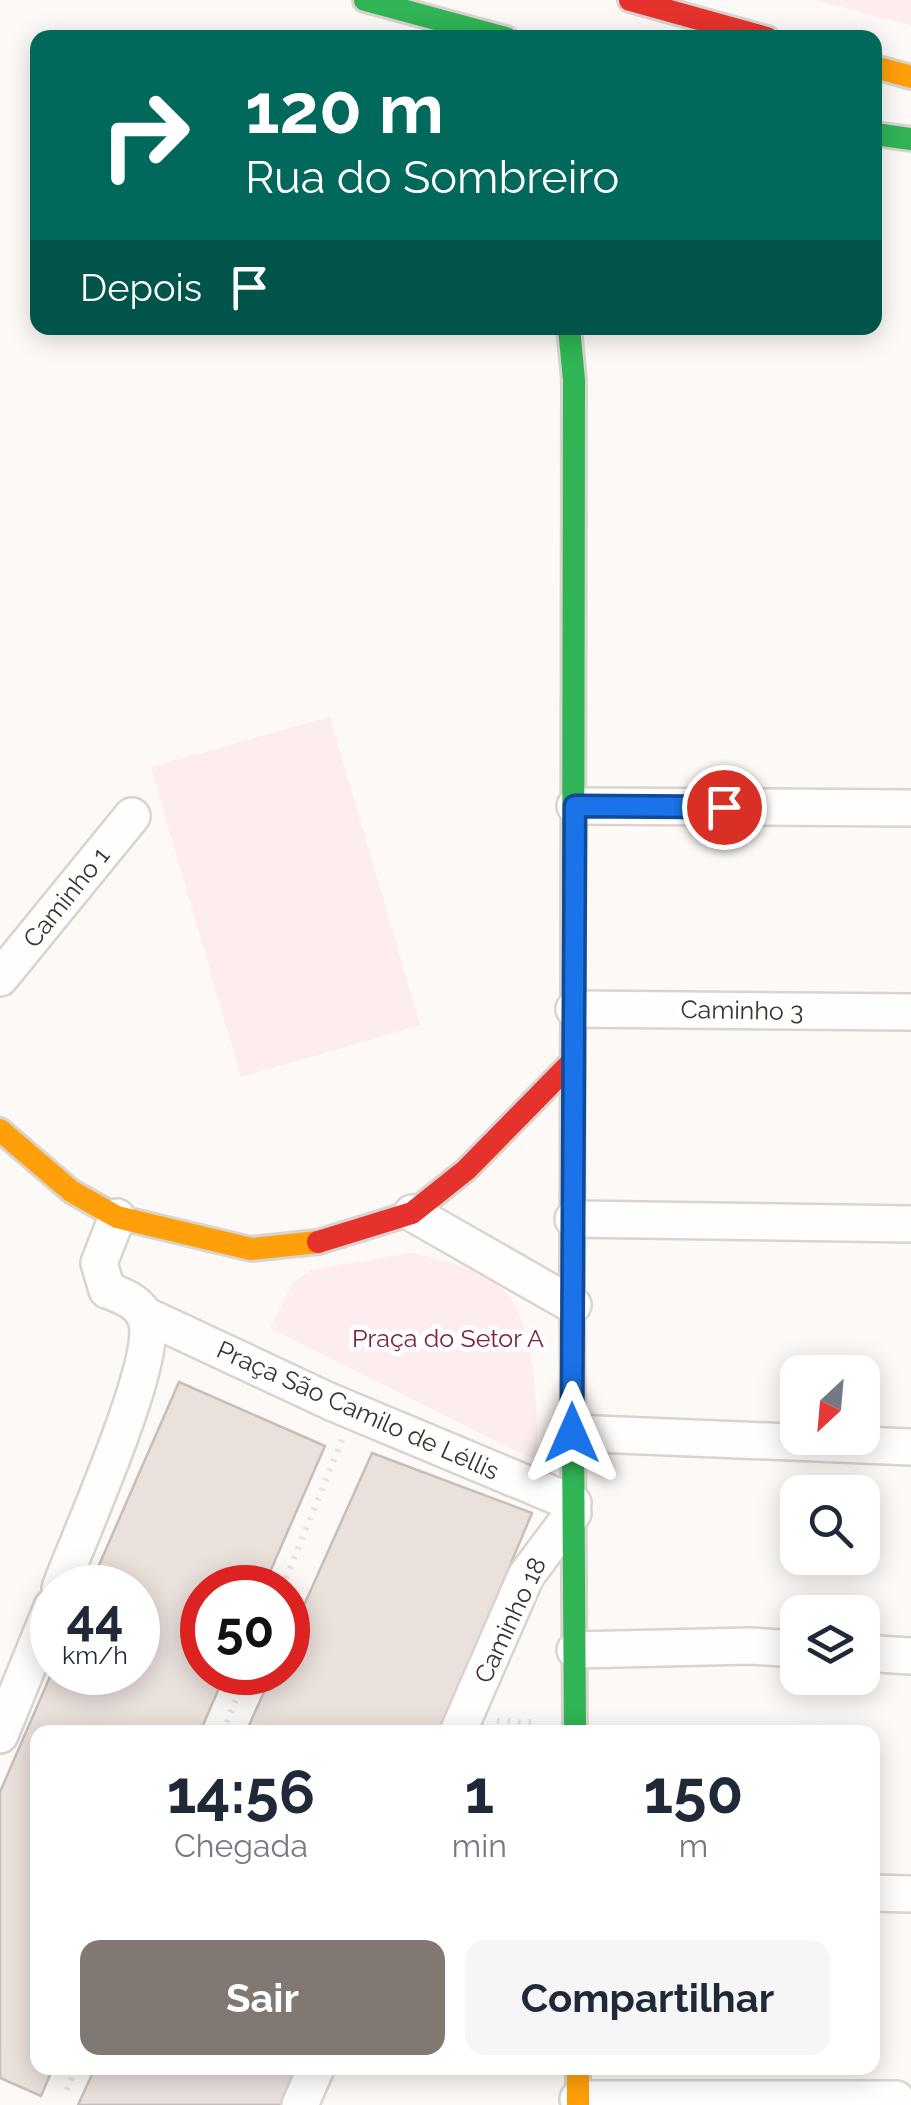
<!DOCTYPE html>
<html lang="pt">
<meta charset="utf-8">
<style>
:root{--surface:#fff;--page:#f6f6f7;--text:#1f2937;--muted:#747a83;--accent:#807872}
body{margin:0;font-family:Raleway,sans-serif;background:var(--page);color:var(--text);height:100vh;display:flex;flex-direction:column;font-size:38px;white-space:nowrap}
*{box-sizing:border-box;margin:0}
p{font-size:32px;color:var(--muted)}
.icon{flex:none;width:55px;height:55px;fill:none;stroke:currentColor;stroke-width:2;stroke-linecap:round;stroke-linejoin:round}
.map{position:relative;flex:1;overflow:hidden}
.details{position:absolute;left:30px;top:1725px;width:850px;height:350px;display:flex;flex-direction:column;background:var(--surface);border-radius:20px;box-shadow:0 5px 25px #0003}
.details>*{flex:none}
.banner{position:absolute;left:30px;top:30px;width:852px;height:305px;border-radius:20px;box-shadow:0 5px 25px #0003;background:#00695c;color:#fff;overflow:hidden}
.needle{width:65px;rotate:206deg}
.tools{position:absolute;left:780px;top:1355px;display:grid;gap:20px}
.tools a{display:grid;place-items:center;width:100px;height:100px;border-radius:20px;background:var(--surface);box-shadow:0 5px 25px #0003;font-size:50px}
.speed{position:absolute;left:30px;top:1565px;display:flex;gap:20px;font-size:50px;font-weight:700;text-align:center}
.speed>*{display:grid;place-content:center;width:130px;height:130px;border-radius:50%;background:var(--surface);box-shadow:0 5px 25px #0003;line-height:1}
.speed small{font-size:25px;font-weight:400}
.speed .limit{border:15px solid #d22;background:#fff;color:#111}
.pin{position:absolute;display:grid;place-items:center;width:85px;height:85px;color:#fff;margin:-42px;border:5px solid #fff;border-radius:50%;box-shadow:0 2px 10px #0007}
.me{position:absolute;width:110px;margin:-55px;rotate:0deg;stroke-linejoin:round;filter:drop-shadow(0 0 8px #0008)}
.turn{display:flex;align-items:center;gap:35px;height:210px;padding:0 50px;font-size:45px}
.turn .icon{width:130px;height:130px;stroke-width:2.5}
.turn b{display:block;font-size:70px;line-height:85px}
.then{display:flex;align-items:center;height:95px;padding:0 50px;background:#0003;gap:20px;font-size:38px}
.eta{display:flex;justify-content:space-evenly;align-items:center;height:170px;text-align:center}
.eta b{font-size:60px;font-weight:700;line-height:70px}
.action{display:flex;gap:20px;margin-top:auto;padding:20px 50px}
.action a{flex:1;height:115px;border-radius:20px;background:var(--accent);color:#fff;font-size:40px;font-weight:700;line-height:115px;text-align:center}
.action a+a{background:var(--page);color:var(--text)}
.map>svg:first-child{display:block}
</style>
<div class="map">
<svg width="911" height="2105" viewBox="0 0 911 2105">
<rect width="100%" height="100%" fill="#fcf9f6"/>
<g fill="#fdedee">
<path d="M 815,0 L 911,0 L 911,25 Z"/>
<path d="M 330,717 L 420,1025 L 241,1077 L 151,767 Z"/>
<path d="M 413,1253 C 440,1260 470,1267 493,1281 C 539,1310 536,1414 539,1462 L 270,1328 L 293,1283 L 311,1270 Z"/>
</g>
<g fill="#eae0dc" stroke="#c5bebb" stroke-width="2.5">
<path d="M 179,1382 L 325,1446 L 263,1588 L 202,1588 L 202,1672 L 226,1672 L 200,1732 L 38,1732 L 38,2068 L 53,2068 L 41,2096 L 0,2078 L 0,1792 L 52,1672 L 138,1672 L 138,1588 L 89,1588 Z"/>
<path d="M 372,1453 L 532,1513 L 440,1732 L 246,1732 L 273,1672 L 288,1672 L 288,1641 Z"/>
<path d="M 95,2068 L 299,2068 L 283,2105 L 78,2105 Z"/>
</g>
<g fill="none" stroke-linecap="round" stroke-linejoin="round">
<defs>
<g id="street">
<path d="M 575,806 L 911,808"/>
<path d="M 0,978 L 132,816"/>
<path d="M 574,1009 L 911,1012"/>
<path d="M 412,1213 L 573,1305"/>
<path d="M 573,1219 L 911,1224"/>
<path d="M 145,1315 L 331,1402 L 573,1503"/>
<path d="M 572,1433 L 911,1447"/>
<path d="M 60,1588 C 79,1537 156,1367 147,1323 C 143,1303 123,1296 107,1290 L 99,1263 L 117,1217"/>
<path d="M 575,1650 L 750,1646 L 798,1649"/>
<path d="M 862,1653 L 911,1656"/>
<path d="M 458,1732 L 526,1576 L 573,1513"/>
<path d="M 0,1735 L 52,1607"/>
<path d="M 872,1893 L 911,1894"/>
<path d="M 578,2099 L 896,2099"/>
<path d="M 300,2105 L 316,2068"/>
</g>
<g id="fast">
<path d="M 365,0 L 506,38"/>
<path d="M 875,134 L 911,139"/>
<path d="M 569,328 L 574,380 L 573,995"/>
<path d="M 572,1287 L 575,1732"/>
</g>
<g id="slow">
<path d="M 875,67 L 911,77"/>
<path d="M 0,1130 L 71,1191 L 117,1217 L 251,1249 L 318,1242"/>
<path d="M 578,2068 L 578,2105"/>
</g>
<g id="jam">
<path d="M 630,0 L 767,38"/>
<path d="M 318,1242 L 412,1213 L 466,1170 L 573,1061"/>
<path d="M 572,1287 L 573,995"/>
</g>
</defs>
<use href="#street" stroke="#dad4ce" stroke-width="40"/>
<use href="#fast" stroke="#dad4ce" stroke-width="28"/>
<use href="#slow" stroke="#dad4ce" stroke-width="28"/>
<use href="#jam" stroke="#dad4ce" stroke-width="28"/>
<g stroke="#e4e3e2" stroke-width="6" stroke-dasharray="2.5 8" stroke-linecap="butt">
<path d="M 282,1588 L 342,1440"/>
<path d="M 497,1721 L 534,1722"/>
<path d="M 223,1732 L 247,1672"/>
<path d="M 67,2090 L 76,2068"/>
</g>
<use href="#street" stroke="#fffefe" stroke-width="35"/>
<use href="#fast" stroke="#30b455" stroke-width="22"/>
<use href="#slow" stroke="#ff9f0a" stroke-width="22"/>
<use href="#jam" stroke="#e5322d" stroke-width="22"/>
</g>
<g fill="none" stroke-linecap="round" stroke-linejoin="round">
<defs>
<path id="route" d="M 572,1433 L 575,806 L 724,807"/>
</defs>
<use href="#route" stroke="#114b97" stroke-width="25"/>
<use href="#route" stroke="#1a73e8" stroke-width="18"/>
</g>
<g text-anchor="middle" stroke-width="10" stroke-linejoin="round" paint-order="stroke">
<g font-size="25" fill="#3d332b" stroke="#fff">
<text transform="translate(66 897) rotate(-51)" y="9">Caminho 1</text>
<text transform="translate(742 1010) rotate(1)" y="9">Caminho 3</text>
<text transform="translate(358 1410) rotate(24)" y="9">Praça São Camilo de Léllis</text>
<text transform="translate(510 1620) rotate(-65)" y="9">Caminho 18</text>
</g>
<g font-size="25" fill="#7e223b" stroke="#fff">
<text x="448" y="1347">Praça do Setor A</text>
</g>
</g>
</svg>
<div class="tools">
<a><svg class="needle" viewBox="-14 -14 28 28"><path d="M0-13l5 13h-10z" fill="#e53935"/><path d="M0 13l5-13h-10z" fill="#747a83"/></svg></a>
<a><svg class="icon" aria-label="search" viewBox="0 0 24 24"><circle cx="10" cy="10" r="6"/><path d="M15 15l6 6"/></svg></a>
<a><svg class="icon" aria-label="layers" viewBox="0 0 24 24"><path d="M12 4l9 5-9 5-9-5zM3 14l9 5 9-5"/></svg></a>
</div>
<div class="speed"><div>44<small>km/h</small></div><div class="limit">50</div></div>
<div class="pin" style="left:724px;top:807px;background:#d93025"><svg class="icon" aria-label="arrive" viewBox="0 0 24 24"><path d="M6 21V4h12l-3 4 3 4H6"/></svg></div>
<svg class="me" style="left:572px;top:1433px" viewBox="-20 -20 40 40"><path d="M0-17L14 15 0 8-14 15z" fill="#1a73e8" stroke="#fff" stroke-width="4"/></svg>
<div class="banner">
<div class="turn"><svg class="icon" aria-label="right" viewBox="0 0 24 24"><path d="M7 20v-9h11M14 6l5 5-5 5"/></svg><div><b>120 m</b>Rua do Sombreiro</div></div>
<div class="then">Depois<svg class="icon" aria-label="arrive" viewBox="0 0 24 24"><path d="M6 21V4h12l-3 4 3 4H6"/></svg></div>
</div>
<section class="details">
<div class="eta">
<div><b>14:56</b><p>Chegada</p></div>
<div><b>1</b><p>min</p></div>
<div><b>150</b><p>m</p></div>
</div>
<div class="action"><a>Sair</a><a>Compartilhar</a></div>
</section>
</div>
